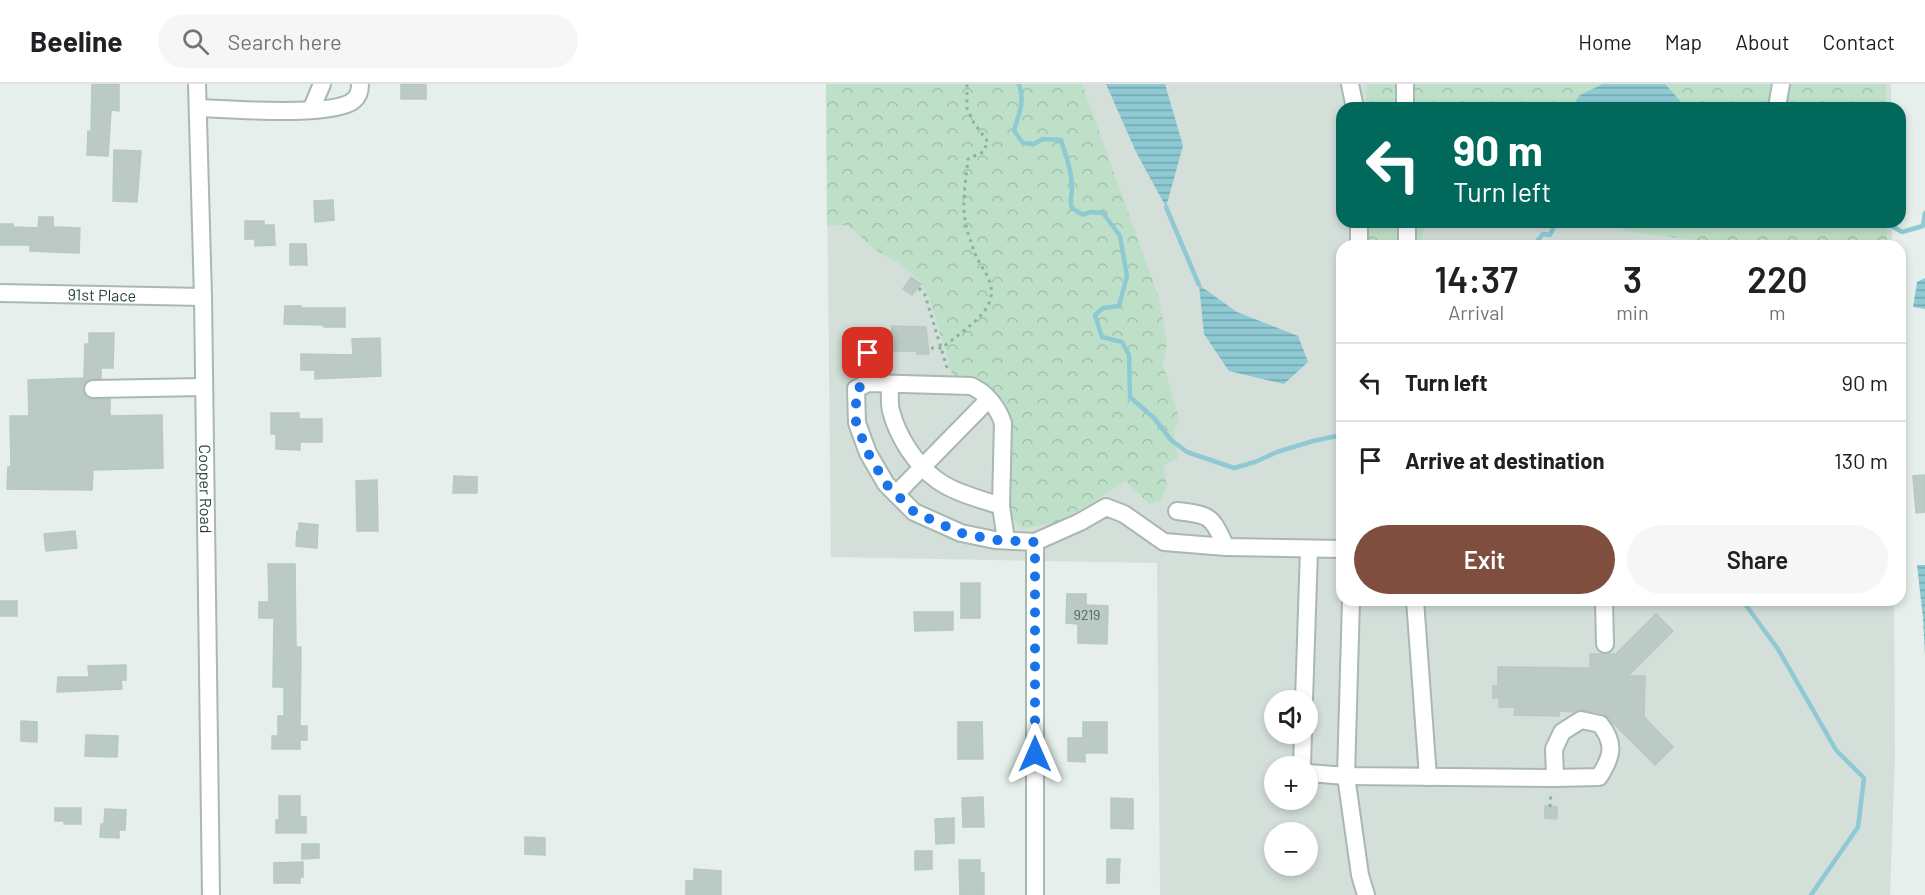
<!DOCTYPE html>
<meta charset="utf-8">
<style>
:root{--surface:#fff;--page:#f6f6f6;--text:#202124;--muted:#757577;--line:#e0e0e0;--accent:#7f4e3f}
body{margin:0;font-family:Barlow,sans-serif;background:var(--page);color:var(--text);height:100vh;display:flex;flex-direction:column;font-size:22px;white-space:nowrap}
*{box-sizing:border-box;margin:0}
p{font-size:20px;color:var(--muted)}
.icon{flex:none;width:33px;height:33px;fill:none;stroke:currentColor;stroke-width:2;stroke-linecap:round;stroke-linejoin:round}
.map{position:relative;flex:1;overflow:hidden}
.drawer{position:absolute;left:1336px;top:156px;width:570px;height:366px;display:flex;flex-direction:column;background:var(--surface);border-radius:18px;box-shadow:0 3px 9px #0003}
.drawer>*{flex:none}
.top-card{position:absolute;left:1336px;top:18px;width:570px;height:126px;border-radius:18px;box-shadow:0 3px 9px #0003;background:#00695c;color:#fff;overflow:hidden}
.tools{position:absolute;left:1264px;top:606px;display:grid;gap:12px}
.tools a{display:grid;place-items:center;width:54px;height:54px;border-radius:50%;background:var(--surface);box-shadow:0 3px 9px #0003;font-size:30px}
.pin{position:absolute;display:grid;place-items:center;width:51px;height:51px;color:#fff;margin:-26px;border-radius:12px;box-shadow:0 3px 9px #0006}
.me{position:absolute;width:66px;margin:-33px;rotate:0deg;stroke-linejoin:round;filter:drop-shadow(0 0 4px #0008)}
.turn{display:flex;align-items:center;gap:21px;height:126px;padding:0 18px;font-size:27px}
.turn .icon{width:78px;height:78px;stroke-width:2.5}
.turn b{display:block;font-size:42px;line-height:51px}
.eta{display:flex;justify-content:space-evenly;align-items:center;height:102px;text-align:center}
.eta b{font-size:36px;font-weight:600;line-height:42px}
.button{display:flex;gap:12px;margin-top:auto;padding:12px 18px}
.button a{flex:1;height:69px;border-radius:36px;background:var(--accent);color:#fff;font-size:24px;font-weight:600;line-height:69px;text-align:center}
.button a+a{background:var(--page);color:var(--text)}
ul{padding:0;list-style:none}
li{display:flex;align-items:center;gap:18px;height:78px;padding:0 18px;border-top:2px solid var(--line)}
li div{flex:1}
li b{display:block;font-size:22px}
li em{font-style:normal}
header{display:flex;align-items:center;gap:36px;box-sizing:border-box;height:84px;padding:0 30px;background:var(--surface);border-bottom:2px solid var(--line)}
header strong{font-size:28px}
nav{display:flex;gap:33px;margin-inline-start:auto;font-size:21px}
.search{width:420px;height:54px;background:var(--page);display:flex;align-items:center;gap:15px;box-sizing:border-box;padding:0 21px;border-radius:33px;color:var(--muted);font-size:22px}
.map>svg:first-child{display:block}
</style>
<header>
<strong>Beeline</strong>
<div class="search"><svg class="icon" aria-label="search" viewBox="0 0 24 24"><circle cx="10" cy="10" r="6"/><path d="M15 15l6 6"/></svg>Search here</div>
<nav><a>Home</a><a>Map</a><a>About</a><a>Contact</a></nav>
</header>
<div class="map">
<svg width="1925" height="811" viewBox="0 0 1925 811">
<defs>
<pattern id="forest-crowns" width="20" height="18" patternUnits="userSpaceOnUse" patternTransform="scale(1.5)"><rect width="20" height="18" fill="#bfe0c8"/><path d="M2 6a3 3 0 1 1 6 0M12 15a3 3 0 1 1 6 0" fill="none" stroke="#a4c1ad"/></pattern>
<pattern id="water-rules" width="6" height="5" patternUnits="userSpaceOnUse" patternTransform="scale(1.5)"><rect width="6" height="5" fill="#8ec9d4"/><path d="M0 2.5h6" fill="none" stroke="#74a5ad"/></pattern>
</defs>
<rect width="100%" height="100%" fill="#e6efeb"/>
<path fill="#d4dfda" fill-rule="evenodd" d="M 826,0 L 1891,0 L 1891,24 L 1342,24 L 1342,138 L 1892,138 L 1892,162 L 1342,162 L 1342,516 L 1894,516 L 1895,671 L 1890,811 L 1160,811 L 1157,479 L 831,473 ZM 1275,616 L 1308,616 L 1308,650 L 1275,650 ZM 1275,682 L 1308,682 L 1308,716 L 1275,716 ZM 1275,748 L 1308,748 L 1308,782 L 1275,782 Z"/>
<g fill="url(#forest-crowns)">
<path d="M 826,0 L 1082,0 L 1159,214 L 1167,259 L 1163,280 L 1179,334 L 1174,349 L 1178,374 L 1163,382 L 1167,401 L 1161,416 L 1149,420 L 1126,397 L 1087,422 L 1056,438 L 1023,445 L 1007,429 L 1001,320 L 954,297 L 929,213 L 919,196 L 900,180 L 874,165 L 848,141 L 827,142 Z"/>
<path d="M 1367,0 L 1886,0 L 1886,24 L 1366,24 Z"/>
<path d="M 1365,138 L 1425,138 L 1421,159 L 1417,162 L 1365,162 Z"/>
<path d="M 1621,138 L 1887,138 L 1887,162 L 1705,162 L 1701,157 L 1624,147 Z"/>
</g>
<g fill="url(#water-rules)">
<path d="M 1106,0 L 1165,0 L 1183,62 L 1166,123 L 1136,68 Z"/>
<path d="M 1603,0 L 1665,0 L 1683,20 L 1684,24 L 1571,24 L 1580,11 Z"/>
<path d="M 1925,194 L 1925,225 L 1913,223 L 1917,198 Z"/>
<path d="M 1199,201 L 1237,228 L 1298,252 L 1308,278 L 1284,300 L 1229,287 L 1204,250 Z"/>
<path d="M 1917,481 L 1925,481 L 1925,572 L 1923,534 Z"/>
</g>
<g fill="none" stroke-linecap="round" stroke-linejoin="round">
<g stroke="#8ec9d4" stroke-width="4.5">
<path d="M 1019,0 C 1025,19 1019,28 1014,47 L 1023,59 L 1034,60 L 1043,55 L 1061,56 C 1066,71 1072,89 1072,105 C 1072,114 1069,114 1072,124 L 1083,131 L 1090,128 L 1103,129 L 1120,152 L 1127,192 L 1119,222 L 1103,224 L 1095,231 L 1102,253 L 1122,258 L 1129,271 L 1130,313 L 1154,334 L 1171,356 L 1187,368 L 1234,384 L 1255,378 L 1277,368 L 1313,357 L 1337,352"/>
<path d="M 1166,123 L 1199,201"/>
<path d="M 1885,138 L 1902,148 L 1923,142 L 1925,129"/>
<path d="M 1533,162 L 1543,150 L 1550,151 L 1556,138"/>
<path d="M 1742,516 L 1778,565 L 1836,666 L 1864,694 L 1858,743 L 1811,811"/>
</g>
</g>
<g fill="#bbcac4" stroke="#b8c9c2" stroke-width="1.5">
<path d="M 92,0 L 119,0 L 119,27 L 111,26 L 108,72 L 87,71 L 88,47 L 91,48 Z"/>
<rect x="401" y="0" width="25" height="15"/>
<path d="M 114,66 L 141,67 L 137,118 L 113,117 Z"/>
<path d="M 333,116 L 334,136 L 315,138 L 314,117 Z"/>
<path d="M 39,133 L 53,133 L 53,143 L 80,144 L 79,169 L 30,167 L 30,161 L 0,161 L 0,140 L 13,140 L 13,143 L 38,144 Z"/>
<path d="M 245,137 L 264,137 L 264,141 L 274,141 L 275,161 L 255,162 L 255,155 L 245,155 Z"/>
<path d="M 290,160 L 306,160 L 307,181 L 290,181 Z"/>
<path d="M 911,193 L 921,200 L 912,211 L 903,205 Z"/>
<path d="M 285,222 L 301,222 L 301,224 L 345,224 L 345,243 L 324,243 L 324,241 L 284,240 Z"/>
<path d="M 892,242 L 926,243 L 929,270 L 917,270 L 917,267 L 891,267 Z"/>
<path d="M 89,249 L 114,249 L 113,284 L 101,284 L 101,294 L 87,296 L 84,300 L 84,310 L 87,314 L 93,315 L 110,315 L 110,332 L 162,331 L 163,384 L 93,386 L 92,406 L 7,405 L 8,383 L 11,383 L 10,332 L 29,332 L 28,296 L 84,294 L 85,260 L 89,260 Z"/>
<path d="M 380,254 L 381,292 L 315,295 L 315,286 L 301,286 L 301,270 L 353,271 L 352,255 Z"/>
<path d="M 271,329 L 299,329 L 299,335 L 322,335 L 322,358 L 300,358 L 300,366 L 276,365 L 276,350 L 271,350 Z"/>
<path d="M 1925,391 L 1925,428 L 1916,429 L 1913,392 Z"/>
<path d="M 454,392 L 477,393 L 477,409 L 453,409 Z"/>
<path d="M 377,396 L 378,447 L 357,447 L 356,397 Z"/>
<path d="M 299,439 L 318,441 L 317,464 L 296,462 L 297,447 L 299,447 Z"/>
<path d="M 75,447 L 77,464 L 46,467 L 44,450 Z"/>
<path d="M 268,480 L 295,480 L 296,563 L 301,563 L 300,642 L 307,642 L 307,656 L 300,656 L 300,665 L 272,665 L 272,652 L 278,652 L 278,632 L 284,632 L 284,603 L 273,603 L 274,534 L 259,534 L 259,518 L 269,518 Z"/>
<rect x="961" y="499" width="19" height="35"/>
<path d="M 1067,510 L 1086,510 L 1086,521 L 1108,522 L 1107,560 L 1078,559 L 1078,540 L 1066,539 Z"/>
<rect x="0" y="517" width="17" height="15"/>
<path d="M 914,528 L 953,528 L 953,546 L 915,547 Z"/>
<path d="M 1656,530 L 1673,547 L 1628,592 L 1645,592 L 1644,633 L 1673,663 L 1655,681 L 1603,629 L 1582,626 L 1574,628 L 1559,627 L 1559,632 L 1514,631 L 1515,623 L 1499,623 L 1499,614 L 1493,614 L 1493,602 L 1498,602 L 1498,583 L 1590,584 L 1590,570 L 1616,570 Z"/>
<path d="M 126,581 L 126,596 L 121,596 L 122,605 L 57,608 L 58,593 L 89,593 L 88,582 Z"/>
<path d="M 21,637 L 37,638 L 37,658 L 21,657 Z"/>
<path d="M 958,638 L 982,638 L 983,675 L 958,675 Z"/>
<path d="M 1083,638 L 1107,638 L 1107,669 L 1085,669 L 1085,678 L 1068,677 L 1068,654 L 1083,654 Z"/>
<path d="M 86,651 L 118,652 L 117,673 L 85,672 Z"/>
<path d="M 279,712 L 300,712 L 300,733 L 306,733 L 306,749 L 276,749 L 276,736 L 279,736 Z"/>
<path d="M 983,713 L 984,743 L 963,743 L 962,714 Z"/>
<path d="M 1111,714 L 1133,715 L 1133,745 L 1111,744 Z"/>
<path d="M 1545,722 L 1557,723 L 1557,735 L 1545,734 Z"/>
<path d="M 55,724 L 81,724 L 81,740 L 64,740 L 64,737 L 55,737 Z"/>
<path d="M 105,725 L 126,726 L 125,746 L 119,746 L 119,754 L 100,753 L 101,740 L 104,740 Z"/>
<path d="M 954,734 L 954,759 L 936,760 L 935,735 Z"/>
<path d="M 525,753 L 545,754 L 545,771 L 525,770 Z"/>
<path d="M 302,760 L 319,760 L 319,774 L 302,775 Z"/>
<path d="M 915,767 L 932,767 L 932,785 L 915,786 Z"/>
<path d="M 1107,775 L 1120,775 L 1119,799 L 1107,799 Z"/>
<path d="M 959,776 L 980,776 L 980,789 L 984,789 L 984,811 L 960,811 Z"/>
<path d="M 303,778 L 303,793 L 300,793 L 300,799 L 274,799 L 274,779 Z"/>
<path d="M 694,785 L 721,787 L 721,811 L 686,811 L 686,797 L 694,797 Z"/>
</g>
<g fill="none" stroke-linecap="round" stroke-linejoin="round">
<defs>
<g id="minor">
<path id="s1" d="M 197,0 L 203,213 L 211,811"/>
<path d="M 1350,0 L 1355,24"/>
<path d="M 1405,0 L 1405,24"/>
<path d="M 1777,23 L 1781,0"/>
<path d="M 198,24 C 227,25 335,34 354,16 C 359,12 360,6 360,0"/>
<path d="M 311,26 L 322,0"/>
<path d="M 1359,162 L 1359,138"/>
<path d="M 1407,162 L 1407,138"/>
<path id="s2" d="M 0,209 L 203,213"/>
<path d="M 890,300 C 890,308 889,319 891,327 C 898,353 915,380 937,396 C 955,409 980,415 1001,422"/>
<path d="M 93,305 L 204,303"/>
<path d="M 896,410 L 988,316"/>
<path d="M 1177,427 C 1212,431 1211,432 1226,463"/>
<path d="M 1006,456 L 1001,422 L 1003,339 C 998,324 986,308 971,302 L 868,299 L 856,305 L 857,339 L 868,369 L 886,400 L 914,428 L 961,449 L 995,456 L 1035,458 L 1080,438 L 1106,423 L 1124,430 L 1164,458 L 1226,463 L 1342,465"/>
<path d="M 1035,458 L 1035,811"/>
<path d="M 1351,516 L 1346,692 L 1360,791 L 1366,811"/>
<path d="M 1415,516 L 1428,693"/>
<path d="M 1604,516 L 1605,560"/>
<path d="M 1304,616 L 1309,465"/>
<path d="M 1302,682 L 1303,650"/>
<path d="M 1308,689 L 1346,692 L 1552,694 L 1555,694 L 1599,693 C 1612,673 1616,660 1600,640 L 1581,636 L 1562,648 L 1554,665 L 1555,694"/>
</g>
</defs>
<use href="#minor" stroke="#a8b8b2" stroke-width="20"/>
<g stroke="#86b3a5" stroke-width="3" stroke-dasharray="3 4.5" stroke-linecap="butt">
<path d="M 919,204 L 925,211 L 948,287"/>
<path d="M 931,264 L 942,264 C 957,251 981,237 989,219 C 998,198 980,185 974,167 C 971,157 966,146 965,136 C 962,117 966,94 968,75 L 983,68 L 988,58 L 974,39 L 967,24 L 967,0"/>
<path d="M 861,286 C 866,272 874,256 890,255"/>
<path d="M 1550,723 L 1551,708"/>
</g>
<use href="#minor" stroke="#fff" stroke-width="16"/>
</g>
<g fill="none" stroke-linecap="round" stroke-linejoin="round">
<path stroke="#1a73e8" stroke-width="10" stroke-dasharray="0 18" d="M 868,269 L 861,284 L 860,303 L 856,306 L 856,339 L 868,369 L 886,400 L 914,428 L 961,449 L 995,456 L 1035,458 L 1035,670"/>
</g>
<g text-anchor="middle" stroke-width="4.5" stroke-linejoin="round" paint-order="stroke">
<g font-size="14" fill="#4a645c">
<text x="1087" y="536">9219</text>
</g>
<g font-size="16" fill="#24423a" stroke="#f7fbf9">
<text dy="6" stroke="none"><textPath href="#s2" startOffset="102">91st Place</textPath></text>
<text dy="6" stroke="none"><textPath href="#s1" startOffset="405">Cooper Road</textPath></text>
</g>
</g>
</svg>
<div class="tools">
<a><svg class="icon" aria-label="sound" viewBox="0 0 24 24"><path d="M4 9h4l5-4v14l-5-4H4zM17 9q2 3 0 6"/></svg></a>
<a>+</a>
<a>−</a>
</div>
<div class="pin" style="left:868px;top:269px;background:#d93025"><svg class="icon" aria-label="arrive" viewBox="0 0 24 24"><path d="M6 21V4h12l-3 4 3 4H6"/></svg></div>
<svg class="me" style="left:1035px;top:670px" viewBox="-20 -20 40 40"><path d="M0-17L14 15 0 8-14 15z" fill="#1a73e8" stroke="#fff" stroke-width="4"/></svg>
<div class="top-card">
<div class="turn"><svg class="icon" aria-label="left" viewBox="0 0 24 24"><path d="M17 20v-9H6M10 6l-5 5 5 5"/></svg><div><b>90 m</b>Turn left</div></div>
</div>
<section class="drawer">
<div class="eta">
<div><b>14:37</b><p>Arrival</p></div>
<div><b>3</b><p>min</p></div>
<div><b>220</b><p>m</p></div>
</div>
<ul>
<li><svg class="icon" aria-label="left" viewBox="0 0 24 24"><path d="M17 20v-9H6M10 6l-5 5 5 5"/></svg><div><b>Turn left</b></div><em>90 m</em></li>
<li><svg class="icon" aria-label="arrive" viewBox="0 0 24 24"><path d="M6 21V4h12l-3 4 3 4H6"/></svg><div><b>Arrive at destination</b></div><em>130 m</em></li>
</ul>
<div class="button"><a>Exit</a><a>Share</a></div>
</section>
</div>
